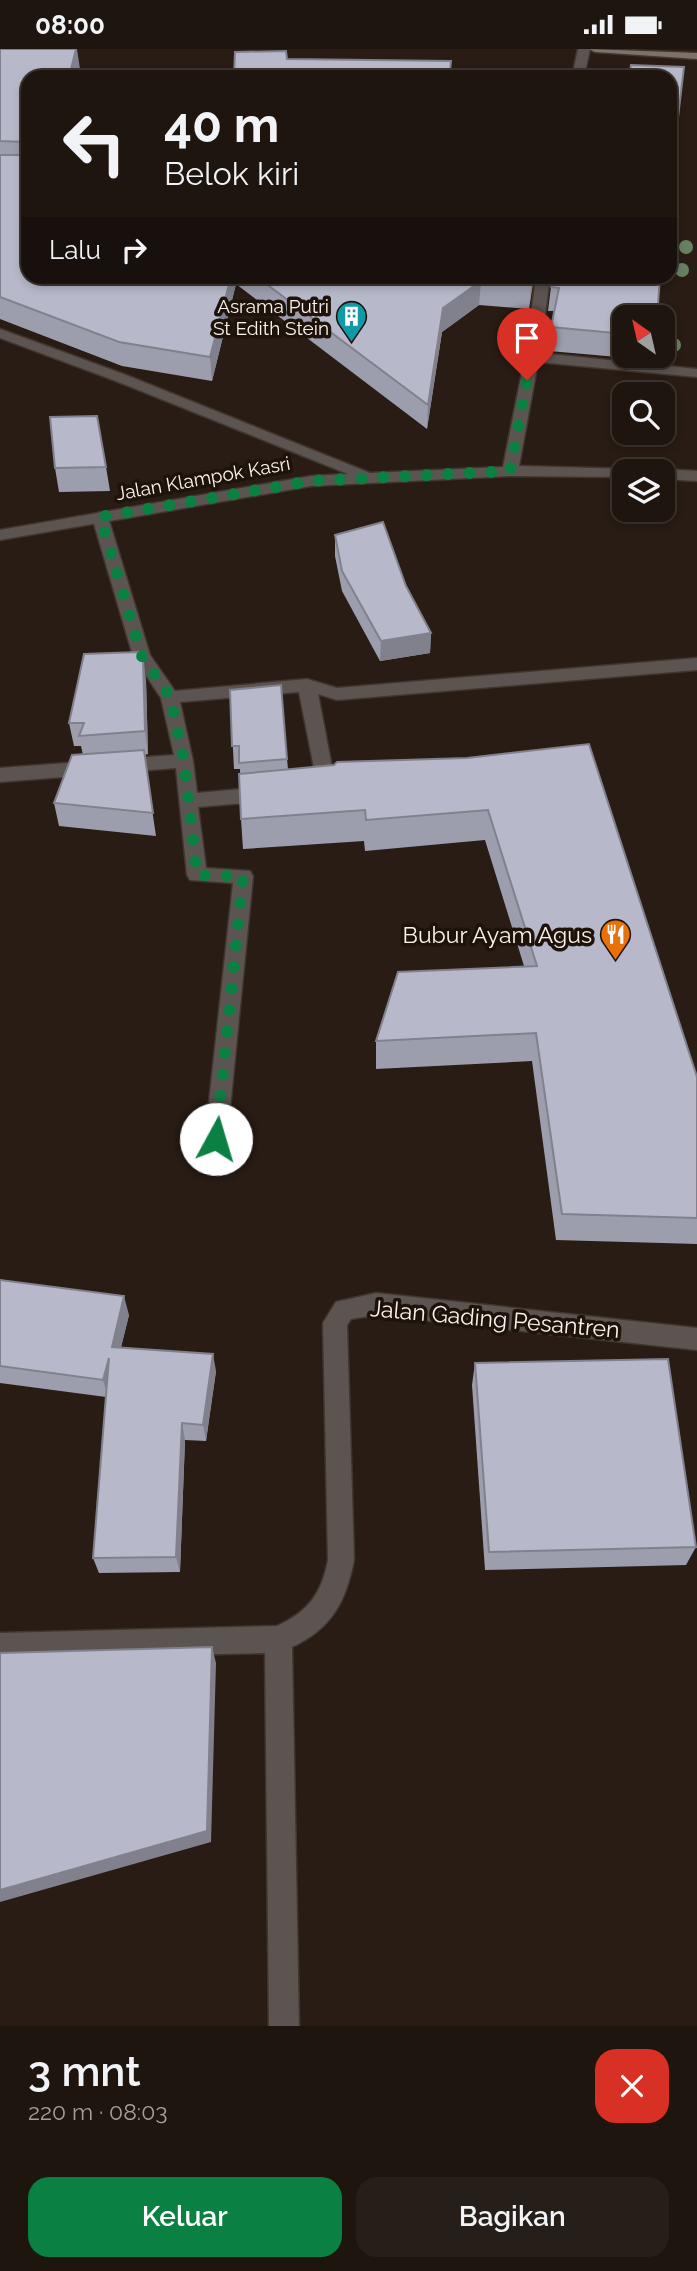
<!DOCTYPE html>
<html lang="id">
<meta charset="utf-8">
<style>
:root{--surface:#1e150f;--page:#261e18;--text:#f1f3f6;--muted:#a19f9e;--line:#3c342f;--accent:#0b8043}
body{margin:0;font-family:Raleway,sans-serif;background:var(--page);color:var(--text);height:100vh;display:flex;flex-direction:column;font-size:26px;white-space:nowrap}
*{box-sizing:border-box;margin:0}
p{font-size:23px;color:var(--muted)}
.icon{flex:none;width:38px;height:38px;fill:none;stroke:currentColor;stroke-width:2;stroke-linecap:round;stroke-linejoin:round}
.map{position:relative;height:1977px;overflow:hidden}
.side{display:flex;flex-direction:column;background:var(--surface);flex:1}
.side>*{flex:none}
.top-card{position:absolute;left:21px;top:21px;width:656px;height:214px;border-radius:21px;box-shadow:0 4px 10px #0003,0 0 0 2px var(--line);background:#1e150f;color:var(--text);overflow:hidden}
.needle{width:46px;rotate:326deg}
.buttons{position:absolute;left:612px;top:256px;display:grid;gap:14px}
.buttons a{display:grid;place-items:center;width:63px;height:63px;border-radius:14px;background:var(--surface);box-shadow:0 4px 10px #0003,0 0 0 2px var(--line);font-size:35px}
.pin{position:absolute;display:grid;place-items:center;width:60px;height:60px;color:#fff;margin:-72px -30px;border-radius:50% 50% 50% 0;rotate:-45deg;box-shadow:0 0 7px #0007}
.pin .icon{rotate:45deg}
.me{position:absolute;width:77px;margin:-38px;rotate:6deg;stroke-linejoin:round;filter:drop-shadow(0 0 5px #0008)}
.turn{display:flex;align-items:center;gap:24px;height:147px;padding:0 28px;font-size:32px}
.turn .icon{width:91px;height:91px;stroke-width:2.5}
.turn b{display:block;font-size:49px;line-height:60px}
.then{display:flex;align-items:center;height:66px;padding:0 28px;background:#0003;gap:14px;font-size:26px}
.round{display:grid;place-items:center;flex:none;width:74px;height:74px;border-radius:21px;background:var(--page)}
.head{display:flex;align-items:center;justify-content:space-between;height:119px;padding:0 28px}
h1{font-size:42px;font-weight:600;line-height:52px}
.primary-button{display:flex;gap:14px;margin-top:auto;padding:14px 28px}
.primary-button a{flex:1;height:80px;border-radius:21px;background:var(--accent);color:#fff;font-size:28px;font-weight:600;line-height:80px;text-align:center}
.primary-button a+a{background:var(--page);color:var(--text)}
.status{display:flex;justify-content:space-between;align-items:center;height:49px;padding:0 35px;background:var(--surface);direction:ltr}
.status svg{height:19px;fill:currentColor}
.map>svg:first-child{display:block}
</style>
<div class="status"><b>08:00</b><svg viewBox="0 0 49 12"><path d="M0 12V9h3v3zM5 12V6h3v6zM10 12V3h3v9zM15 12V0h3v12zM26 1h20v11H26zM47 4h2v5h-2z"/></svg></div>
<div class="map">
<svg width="697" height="1977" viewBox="0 0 697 1977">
<rect width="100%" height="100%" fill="#281c14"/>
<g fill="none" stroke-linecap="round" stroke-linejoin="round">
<defs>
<path id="lane" d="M 100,463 L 108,468 L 150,606 L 175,642 L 307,630 L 337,639 L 697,609 L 697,621 L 337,651 L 318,645 L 336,739 L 334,744 L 315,744 L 313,739 L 317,734 L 299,643 L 180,653 L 193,712 L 197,744 L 266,738 L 273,740 L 275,745 L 273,750 L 266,752 L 198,758 L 206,819 L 250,822 L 253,827 L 227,1090 L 224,1097 L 216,1099 L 208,1097 L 205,1090 L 233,834 L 190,831 L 187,826 L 176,719 L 0,733 L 0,719 L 174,706 L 161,649 L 133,607 L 92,468 Z"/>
<g id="street">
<path d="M 578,0 L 590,0 L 584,28 L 572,28 Z"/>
<path d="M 536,228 L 550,228 L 540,304 L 697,320 L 697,328 L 538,313 L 519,417 L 631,420 L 632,422 L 625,422 L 625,428 L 510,427 L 311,437 L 0,491 L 0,481 L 311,427 L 348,425 L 116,332 L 0,289 L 0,280 L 126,326 L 370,424 L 503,418 L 525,308 Z"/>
<path d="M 663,420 L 697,422 L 697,432 L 663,430 L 663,422 L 657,422 Z"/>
<path d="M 376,1244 L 697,1279 L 697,1301 L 376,1266 L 351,1270 L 347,1276 L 354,1511 C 346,1553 331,1580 292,1598 L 299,1977 L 269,1977 L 265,1604 L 0,1610 L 0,1584 L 277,1577 C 308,1563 322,1544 328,1511 L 323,1274 L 336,1253 Z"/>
</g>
<path id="secondary" d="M 589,0 L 697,4 L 697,10 L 595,3 Z"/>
</defs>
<use href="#lane" stroke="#41362e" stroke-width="3"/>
<use href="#street" stroke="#41362e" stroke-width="3"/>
<use href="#secondary" stroke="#41362e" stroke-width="3"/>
<use href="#lane" fill="#5b5451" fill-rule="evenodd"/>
<use href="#street" fill="#5b5451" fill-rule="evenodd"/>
<use href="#secondary" fill="#7d716d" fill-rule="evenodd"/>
</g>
<g fill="#668161">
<circle cx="686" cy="198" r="7"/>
<circle cx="682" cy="221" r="7"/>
<circle cx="674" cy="296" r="7"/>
</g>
<g fill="#9d9ead">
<path d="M 0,0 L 80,20 L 28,28 L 28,228 L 534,228 L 529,260 L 479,256 L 442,283 L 427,380 L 236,235 L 212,332 L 122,317 L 0,270 Z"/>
<path d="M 660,228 L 625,268 L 625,306 L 652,306 L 652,311 L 549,302 L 554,262 L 548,262 L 551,238 Z"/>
<path d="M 106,418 L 110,442 L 59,443 L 55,419 Z"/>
<path d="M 335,486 L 431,584 L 430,604 L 380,612 L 342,542 L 335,507 Z"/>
<path d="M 146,631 L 148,705 L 144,706 L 156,787 L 59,777 L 54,754 L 83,706 L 81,697 L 74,697 L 69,674 Z"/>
<path d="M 230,641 L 287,710 L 288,720 L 467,709 L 697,1028 L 697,1195 L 556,1191 L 532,1012 L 376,1020 L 376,992 L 524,917 L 485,791 L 365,802 L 364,792 L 243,800 L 241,770 L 240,720 L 234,720 Z"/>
<path d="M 0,1231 L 129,1266 L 121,1298 L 216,1322 L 206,1392 L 185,1391 L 180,1523 L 99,1524 L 93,1509 L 106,1348 L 0,1334 Z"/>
<path d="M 475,1314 L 696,1498 L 686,1516 L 485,1521 L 472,1336 Z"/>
</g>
<g fill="#80818d">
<path d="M 76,0 L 77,0 L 80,20 L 78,28 L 69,28 Z"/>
<path d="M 231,228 L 236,228 L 236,235 L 212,332 L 210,308 Z"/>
<path d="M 532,228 L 533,228 L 529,260 Z"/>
<path d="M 481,232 L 479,256 L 442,283 L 427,380 L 428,356 L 443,259 Z"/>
<path d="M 431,584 L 430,604 L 380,612 L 381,592 Z"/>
<path d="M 143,608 L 146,631 L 148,705 L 145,682 Z"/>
<path d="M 124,1247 L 129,1266 L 117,1315 L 112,1298 Z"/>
<path d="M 213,1305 L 216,1322 L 206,1392 L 203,1376 Z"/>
<path d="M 109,1309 L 108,1348 L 103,1331 Z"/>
<path d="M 182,1374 L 185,1391 L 180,1523 L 176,1508 Z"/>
<path d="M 212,1598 L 216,1614 L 211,1793 L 0,1853 L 0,1841 Z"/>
</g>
<g fill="#b7b8c9" stroke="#80818d" stroke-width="2">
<path d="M 0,0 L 76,0 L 69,28 L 28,28 L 28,228 L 231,228 L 210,308 L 119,293 L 0,248 L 0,106 L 24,106 L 27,103 L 26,93 L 0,92 Z"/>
<path d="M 286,2 L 287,10 L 451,12 L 450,22 L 531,28 L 234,28 L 235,3 Z"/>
<path d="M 631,16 L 684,18 L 670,136 L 670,28 L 629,28 Z"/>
<path d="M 257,228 L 532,228 L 531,236 L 481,232 L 443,259 L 428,356 Z"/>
<path d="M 552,228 L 660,228 L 657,268 L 625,268 L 625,285 L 551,278 L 559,239 L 551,238 Z"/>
<path d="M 97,367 L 106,418 L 55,419 L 50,368 Z"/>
<path d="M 383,473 L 406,537 L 431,584 L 381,592 L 342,522 L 335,486 Z"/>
<path d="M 139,603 L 143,608 L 145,682 L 79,687 L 84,674 L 69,674 L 84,605 Z"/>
<path d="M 281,636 L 287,710 L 239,714 L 239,697 L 232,697 L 230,641 Z"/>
<path d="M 589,695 L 697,1028 L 697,1169 L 562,1165 L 536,984 L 376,992 L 398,923 L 537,917 L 488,761 L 366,771 L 365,761 L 241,770 L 239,725 L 334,716 L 337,713 L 467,709 Z"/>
<path d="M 144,701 L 153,764 L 54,754 L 72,706 Z"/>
<path d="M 0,1231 L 124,1247 L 112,1298 L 213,1305 L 203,1376 L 182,1374 L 176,1508 L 93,1509 L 109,1309 L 103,1331 L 0,1317 Z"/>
<path d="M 668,1310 L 696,1498 L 489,1503 L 475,1314 Z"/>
<path d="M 212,1598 L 207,1782 L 0,1841 L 0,1604 Z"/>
</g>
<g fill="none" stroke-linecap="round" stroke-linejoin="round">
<path stroke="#0b8043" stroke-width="12" stroke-dasharray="0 21.6" d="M 216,1090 L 243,827 L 197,826 L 184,712 L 170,648 L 142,607 L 100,468 L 311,432 L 510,422 L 527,331"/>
</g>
<defs>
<symbol id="building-pin" viewBox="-11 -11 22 30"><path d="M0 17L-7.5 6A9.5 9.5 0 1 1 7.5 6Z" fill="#0f9aa8" stroke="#1e130b"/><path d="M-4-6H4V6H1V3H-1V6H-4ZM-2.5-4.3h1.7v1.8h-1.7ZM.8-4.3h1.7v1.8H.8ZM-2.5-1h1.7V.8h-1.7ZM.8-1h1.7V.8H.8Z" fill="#fff"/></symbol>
<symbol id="restaurant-pin" viewBox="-11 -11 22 30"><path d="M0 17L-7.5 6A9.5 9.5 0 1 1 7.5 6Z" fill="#e8710a" stroke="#1e130b"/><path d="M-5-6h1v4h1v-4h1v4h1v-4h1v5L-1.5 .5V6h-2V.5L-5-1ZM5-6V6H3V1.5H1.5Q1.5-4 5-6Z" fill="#fff"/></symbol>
</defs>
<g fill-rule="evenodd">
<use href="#building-pin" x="334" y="250" width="35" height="47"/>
<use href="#restaurant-pin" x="598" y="868" width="35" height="47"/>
</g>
<g text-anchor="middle" stroke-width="7" stroke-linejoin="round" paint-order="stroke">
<g font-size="19" fill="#fbf2ed" stroke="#1e130b" text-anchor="end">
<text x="329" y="264">Asrama Putri<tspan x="329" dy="22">St Edith Stein</tspan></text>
</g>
<g font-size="19" fill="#fbf2ed" stroke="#1e130b">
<text transform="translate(203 429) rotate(-10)" y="7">Jalan Klampok Kasri</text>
</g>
<g font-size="23" fill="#fbf2ed" stroke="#1e130b" text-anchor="end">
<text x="592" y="894">Bubur Ayam Agus</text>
</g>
<g font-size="23" fill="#fbf2ed" stroke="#1e130b">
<text transform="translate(495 1270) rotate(5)" y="8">Jalan Gading Pesantren</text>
</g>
</g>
</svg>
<div class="buttons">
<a><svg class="needle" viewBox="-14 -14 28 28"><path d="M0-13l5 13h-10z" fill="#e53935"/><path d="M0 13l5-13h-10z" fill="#a19f9e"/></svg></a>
<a><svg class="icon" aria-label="search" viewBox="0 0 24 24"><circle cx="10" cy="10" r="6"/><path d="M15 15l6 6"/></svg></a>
<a><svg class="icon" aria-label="layers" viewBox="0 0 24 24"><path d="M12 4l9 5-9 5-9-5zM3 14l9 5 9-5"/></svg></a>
</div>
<div class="pin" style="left:527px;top:331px;background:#d93025"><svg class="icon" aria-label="arrive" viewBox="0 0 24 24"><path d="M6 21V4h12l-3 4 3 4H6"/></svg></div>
<svg class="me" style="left:216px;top:1090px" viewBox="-20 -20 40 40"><circle r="19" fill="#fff"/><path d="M0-13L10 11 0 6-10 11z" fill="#0b8043"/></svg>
<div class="top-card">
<div class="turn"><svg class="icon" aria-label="left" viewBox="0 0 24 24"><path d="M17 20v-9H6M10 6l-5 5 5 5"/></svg><div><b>40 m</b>Belok kiri</div></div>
<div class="then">Lalu<svg class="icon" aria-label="right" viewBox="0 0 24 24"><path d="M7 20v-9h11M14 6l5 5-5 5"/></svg></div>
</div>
</div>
<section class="side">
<div class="head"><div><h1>3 mnt</h1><p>220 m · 08:03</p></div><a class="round" style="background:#d93025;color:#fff"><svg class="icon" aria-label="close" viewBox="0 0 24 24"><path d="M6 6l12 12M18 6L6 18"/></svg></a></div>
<div class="primary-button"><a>Keluar</a><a>Bagikan</a></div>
</section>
